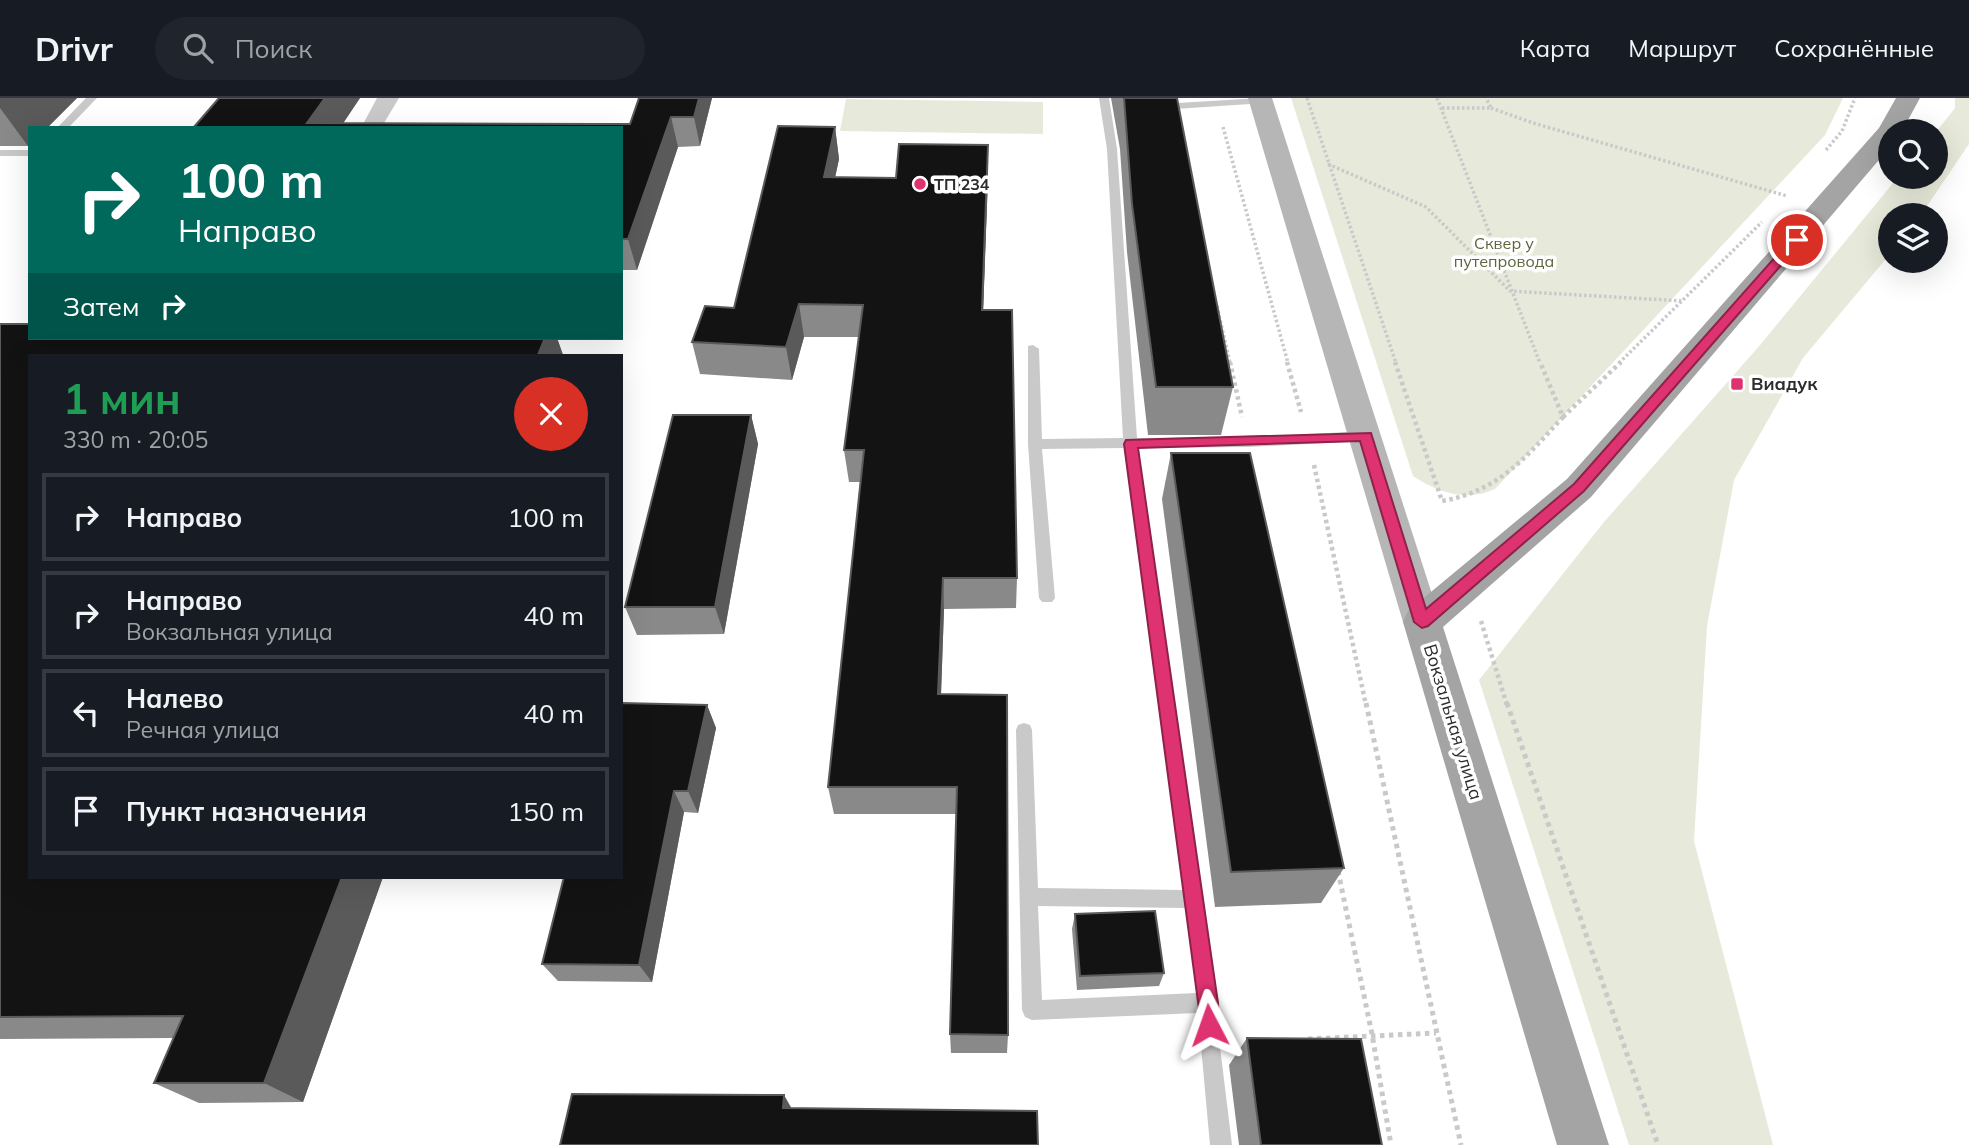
<!DOCTYPE html>
<html lang="ru">
<meta charset="utf-8">
<style>
:root{--surface:#171b24;--page:#20242c;--text:#f1f3f6;--muted:#9ea1a6;--line:#363941}
body{margin:0;font-family:Mulish,sans-serif;background:var(--page);color:var(--text);height:100vh;display:flex;flex-direction:column;font-size:26px;white-space:nowrap}
*{box-sizing:border-box;margin:0}
p{font-size:23px;color:var(--muted)}
.icon{flex:none;width:38px;height:38px;fill:none;stroke:currentColor;stroke-width:2;stroke-linecap:round;stroke-linejoin:round}
.map{position:relative;flex:1;overflow:hidden}
.side{position:absolute;left:28px;top:256px;width:595px;height:525px;display:flex;flex-direction:column;background:var(--surface);border-radius:0px;box-shadow:0 7px 28px #0002}
.side>*{flex:none}
.top-card{position:absolute;left:28px;top:28px;width:595px;height:214px;border-radius:0px;box-shadow:0 7px 28px #0002;background:#00695c;color:#fff;overflow:hidden}
.tools{position:absolute;left:1878px;top:21px;display:grid;gap:14px}
.tools a{display:grid;place-items:center;width:70px;height:70px;border-radius:50%;background:var(--surface);box-shadow:0 7px 28px #0002;font-size:35px}
.pin{position:absolute;display:grid;place-items:center;width:60px;height:60px;color:#fff;margin:-30px;border:4px solid #fff;border-radius:50%;box-shadow:0 2px 7px #0007}
.me{position:absolute;width:77px;margin:-38px;rotate:356deg;stroke-linejoin:round;filter:drop-shadow(0 0 5px #0008)}
.turn{display:flex;align-items:center;gap:24px;height:147px;padding:0 35px;font-size:32px}
.turn .icon{width:91px;height:91px;stroke-width:2.5}
.turn b{display:block;font-size:49px;line-height:60px}
.then{display:flex;align-items:center;height:66px;padding:0 35px;background:#0003;gap:14px;font-size:26px}
.round{display:grid;place-items:center;flex:none;width:74px;height:74px;border-radius:37px;background:var(--page)}
.overview{display:flex;align-items:center;justify-content:space-between;height:119px;padding:0 35px}
h1{font-size:42px;font-weight:700;line-height:52px;color:#1e9e55}
ul{padding:0;list-style:none}
li{display:flex;align-items:center;gap:21px;height:88px;margin:0 14px 10px;padding:0 21px;border:4px solid var(--line);border-radius:0px}
li div{flex:1}
li b{display:block;font-size:26px}
li em{font-style:normal}
header{display:flex;align-items:center;gap:42px;box-sizing:border-box;height:98px;padding:0 35px;background:var(--surface);border-bottom:2px solid var(--line)}
header strong{font-size:33px}
nav{display:flex;gap:38px;margin-inline-start:auto;font-size:24px}
.search{width:490px;height:63px;background:var(--page);display:flex;align-items:center;gap:18px;box-sizing:border-box;padding:0 24px;border-radius:38px;color:var(--muted);font-size:26px}
.map>svg:first-child{display:block}
</style>
<header>
<strong>Drivr</strong>
<div class="search"><svg class="icon" aria-label="search" viewBox="0 0 24 24"><circle cx="10" cy="10" r="6"/><path d="M15 15l6 6"/></svg>Поиск</div>
<nav><a>Карта</a><a>Маршрут</a><a>Сохранённые</a></nav>
</header>
<div class="map">
<svg width="1969" height="1047" viewBox="0 0 1969 1047">
<rect width="100%" height="100%" fill="#fff"/>
<g fill="#e7e9da">
<path d="M 1291,0 L 1843,0 L 1825,37 L 1495,391 C 1467,404 1438,395 1413,378 Z"/>
<path d="M 1955,0 L 1969,0 L 1969,46 L 1921,117 L 1890,117 L 1890,156 L 1803,260 L 1734,382 L 1707,528 L 1694,743 L 1773,1047 L 1629,1047 L 1479,582 L 1604,424 L 1761,246 L 1898,79 L 1936,79 L 1936,34 L 1955,10 Z"/>
<path d="M 846,1 L 1043,4 L 1043,36 L 840,33 Z"/>
</g>
<g fill="none" stroke-linecap="round" stroke-linejoin="round">
<g stroke="#c9c9c9" stroke-width="3.5" stroke-dasharray="2.5 2.5" stroke-linecap="butt">
<path d="M 1307,0 L 1396,265"/>
<path d="M 1437,0 L 1540,265"/>
<path d="M 1442,10 L 1491,10 L 1486,0"/>
<path d="M 1491,10 L 1533,25 L 1787,98"/>
<path d="M 1223,29 L 1288,265"/>
<path d="M 1826,52 L 1842,33 L 1855,0"/>
<path d="M 1328,66 L 1426,109 L 1510,193 L 1683,203"/>
<path d="M 1217,208 L 1230,265"/>
<path d="M 1619,265 L 1762,124"/>
</g>
<g stroke="#c9c9c9" stroke-width="4.5" stroke-dasharray="3.5 3.5" stroke-linecap="butt">
<path d="M 1230,264 L 1242,319"/>
<path d="M 1287,264 L 1301,314"/>
<path d="M 1395,264 L 1442,403 C 1499,393 1526,359 1563,319 L 1540,264"/>
<path d="M 1563,319 L 1621,264"/>
<path d="M 1314,367 L 1366,607"/>
<path d="M 1481,523 L 1507,607"/>
</g>
<g stroke="#c9c9c9" stroke-width="5" stroke-dasharray="4.5 4.5" stroke-linecap="butt">
<path d="M 1366,605 L 1461,1047"/>
<path d="M 1507,605 L 1658,1047"/>
<path d="M 1338,773 L 1372,936 L 1391,1047"/>
<path d="M 1308,941 L 1436,935"/>
</g>
<g fill="#c9c9c9" fill-rule="evenodd">
<path d="M 86,0 L 97,0 L 68,30 L 57,30 Z"/>
<path d="M 1099,0 L 1109,0 L 1117,51 L 1137,340 L 1248,339 L 1366,333 L 1373,338 L 1366,343 L 1248,349 L 1137,350 L 1218,905 L 1220,949 L 1232,1047 L 1210,1047 L 1198,915 L 1032,922 L 1025,919 L 1022,912 L 1016,632 L 1018,627 L 1024,625 L 1030,627 L 1032,632 L 1038,790 L 1183,792 L 1124,350 L 1042,351 L 1055,500 L 1052,504 L 1042,504 L 1039,500 L 1028,346 L 1028,248 L 1033,247 L 1039,251 L 1042,341 L 1123,340 L 1107,51 ZM 1038,808 L 1185,810 L 1197,895 L 1042,902 Z"/>
<path d="M 1261,0 L 1266,3 L 1265,5 L 1160,12 L 1155,9 L 1160,6 Z"/>
<rect x="0" y="52" width="30" height="6"/>
</g>
<path fill="#c9c9c9" fill-rule="evenodd" d="M 377,0 L 399,0 L 381,30 L 361,30 Z"/>
<path fill="#b6b6b6" fill-rule="evenodd" d="M 1248,0 L 1272,0 L 1441,524 L 1436,535 L 1422,539 L 1408,535 L 1403,524 Z"/>
<path fill="#a4a4a4" fill-rule="evenodd" d="M 1896,0 L 1920,0 L 1902,33 L 1890,33 L 1890,49 L 1591,399 L 1443,529 L 1609,1047 L 1557,1047 L 1403,524 L 1408,513 L 1567,381 L 1879,30 Z"/>
</g>
<g fill="#898989">
<path d="M 0,0 L 77,0 L 47,30 L 30,30 L 28,48 L 0,48 Z"/>
<path d="M 219,0 L 360,0 L 343,25 L 596,26 L 630,26 L 639,0 L 712,0 L 700,48 L 678,49 L 637,172 L 621,172 L 621,30 L 193,30 Z"/>
<path d="M 1111,0 L 1177,0 L 1233,289 L 1221,337 L 1148,337 L 1127,154 L 1120,51 Z"/>
<path d="M 835,29 L 839,61 L 835,80 L 988,79 L 983,212 L 1017,480 L 1016,510 L 944,511 L 941,596 L 1008,937 L 1007,955 L 951,955 L 950,936 L 956,716 L 834,716 L 828,689 L 860,384 L 849,384 L 844,352 L 859,239 L 804,239 L 792,282 L 700,276 L 692,244 L 734,210 Z"/>
<path d="M 0,226 L 30,240 L 557,240 L 563,257 L 30,257 L 30,779 L 383,779 L 303,1004 L 199,1005 L 154,985 L 173,940 L 0,941 Z"/>
<path d="M 751,317 L 758,346 L 724,536 L 637,537 L 625,509 Z"/>
<path d="M 1171,355 L 1344,770 L 1321,805 L 1215,809 L 1162,401 Z"/>
<path d="M 707,607 L 716,630 L 698,715 L 684,714 L 652,884 L 558,883 L 542,866 Z"/>
<path d="M 1075,816 L 1164,875 L 1159,888 L 1077,892 L 1072,831 Z"/>
<path d="M 1247,940 L 1382,1047 L 1239,1047 L 1229,967 Z"/>
</g>
<g fill="#5a5a5a">
<path d="M 0,0 L 77,0 L 47,30 L 30,30 L 30,46 L 28,48 L 0,10 Z"/>
<path d="M 325,0 L 360,0 L 340,30 L 307,25 Z"/>
<path d="M 699,0 L 712,0 L 700,48 L 694,19 Z"/>
<path d="M 671,19 L 678,49 L 637,172 L 628,141 Z"/>
<path d="M 835,29 L 839,61 L 828,112 L 824,79 Z"/>
<path d="M 988,47 L 988,79 L 982,245 L 982,212 Z"/>
<path d="M 799,206 L 804,239 L 792,282 L 786,249 Z"/>
<path d="M 545,240 L 557,240 L 563,257 L 538,257 Z"/>
<path d="M 751,317 L 758,346 L 724,536 L 715,509 Z"/>
<path d="M 943,480 L 944,511 L 940,625 L 938,596 Z"/>
<path d="M 707,607 L 716,630 L 698,715 L 688,693 Z"/>
<path d="M 674,693 L 684,714 L 652,884 L 639,867 Z"/>
<path d="M 342,779 L 383,779 L 303,1004 L 264,985 Z"/>
<path d="M 784,997 L 792,1011 L 783,1010 Z"/>
</g>
<g fill="#131313" stroke="#5a5a5a" stroke-width="2">
<path d="M 219,0 L 325,0 L 307,25 L 596,26 L 630,26 L 639,0 L 699,0 L 694,19 L 671,19 L 628,141 L 621,141 L 621,30 L 193,30 Z"/>
<path d="M 1124,0 L 1177,0 L 1233,289 L 1156,289 L 1132,106 Z"/>
<path d="M 778,28 L 835,29 L 824,79 L 896,80 L 899,46 L 988,47 L 982,212 L 1012,212 L 1017,480 L 943,480 L 938,596 L 1007,597 L 1008,937 L 950,936 L 957,689 L 828,689 L 864,352 L 844,352 L 863,207 L 799,206 L 786,249 L 692,244 L 705,208 L 734,210 Z"/>
<path d="M 0,226 L 30,226 L 30,240 L 545,240 L 538,257 L 30,257 L 30,779 L 342,779 L 264,985 L 154,985 L 183,918 L 0,919 Z"/>
<path d="M 673,317 L 751,317 L 715,509 L 625,509 Z"/>
<path d="M 1171,355 L 1250,355 L 1344,770 L 1231,774 Z"/>
<path d="M 621,605 L 707,607 L 688,693 L 674,693 L 639,867 L 542,866 L 564,779 L 621,779 Z"/>
<path d="M 1155,813 L 1164,875 L 1080,878 L 1075,816 Z"/>
<path d="M 1247,940 L 1361,941 L 1382,1047 L 1261,1047 Z"/>
<path d="M 572,996 L 784,997 L 783,1010 L 1037,1013 L 1038,1047 L 560,1047 Z"/>
</g>
<path fill="#de3370" stroke="#902149" stroke-width="2" d="M 1793,139 L 1803,142 L 1584,393 L 1428,528 L 1422,530 L 1414,524 L 1360,343 L 1138,350 L 1218,905 L 1219,927 L 1216,934 L 1209,937 L 1202,934 L 1124,346 L 1126,342 L 1371,335 L 1426,511 L 1574,386 Z"/>
<g fill="#de3370" stroke="#fff" stroke-width="2.5">
<circle cx="920" cy="86" r="7"/>
<rect x="1730" y="279" width="14" height="14" rx="3.5"/>
</g>
<g text-anchor="middle" stroke-width="7" stroke-linejoin="round" paint-order="stroke">
<g font-size="16" font-weight="bold" fill="#2c2c2c" stroke="#fff" text-anchor="start">
<text x="934" y="92">ТП 234</text>
</g>
<g font-size="16" fill="#5b663b" stroke="#fff">
<text x="1504" y="151">Сквер у<tspan x="1504" dy="18">путепровода</tspan></text>
</g>
<g font-size="18" font-weight="bold" fill="#2c2c2c" stroke="#fff" text-anchor="start">
<text x="1751" y="292">Виадук</text>
</g>
<g font-size="18" fill="#2c2c2c" stroke="#fff">
<text transform="translate(1453 624) rotate(73)" y="6">Вокзальная улица</text>
</g>
</g>
</svg>
<div class="tools">
<a><svg class="icon" aria-label="search" viewBox="0 0 24 24"><circle cx="10" cy="10" r="6"/><path d="M15 15l6 6"/></svg></a>
<a><svg class="icon" aria-label="layers" viewBox="0 0 24 24"><path d="M12 4l9 5-9 5-9-5zM3 14l9 5 9-5"/></svg></a>
</div>
<div class="pin" style="left:1797px;top:142px;background:#d93025"><svg class="icon" aria-label="arrive" viewBox="0 0 24 24"><path d="M6 21V4h12l-3 4 3 4H6"/></svg></div>
<svg class="me" style="left:1209px;top:927px" viewBox="-20 -20 40 40"><path d="M0-17L14 15 0 8-14 15z" fill="#de3370" stroke="#fff" stroke-width="4"/></svg>
<div class="top-card">
<div class="turn"><svg class="icon" aria-label="right" viewBox="0 0 24 24"><path d="M7 20v-9h11M14 6l5 5-5 5"/></svg><div><b>100 m</b>Направо</div></div>
<div class="then">Затем<svg class="icon" aria-label="right" viewBox="0 0 24 24"><path d="M7 20v-9h11M14 6l5 5-5 5"/></svg></div>
</div>
<section class="side">
<div class="overview"><div><h1>1 мин</h1><p>330 m · 20:05</p></div><a class="round" style="background:#d93025;color:#fff"><svg class="icon" aria-label="close" viewBox="0 0 24 24"><path d="M6 6l12 12M18 6L6 18"/></svg></a></div>
<ul>
<li><svg class="icon" aria-label="right" viewBox="0 0 24 24"><path d="M7 20v-9h11M14 6l5 5-5 5"/></svg><div><b>Направо</b></div><em>100 m</em></li>
<li><svg class="icon" aria-label="right" viewBox="0 0 24 24"><path d="M7 20v-9h11M14 6l5 5-5 5"/></svg><div><b>Направо</b><p>Вокзальная улица</p></div><em>40 m</em></li>
<li><svg class="icon" aria-label="left" viewBox="0 0 24 24"><path d="M17 20v-9H6M10 6l-5 5 5 5"/></svg><div><b>Налево</b><p>Речная улица</p></div><em>40 m</em></li>
<li><svg class="icon" aria-label="arrive" viewBox="0 0 24 24"><path d="M6 21V4h12l-3 4 3 4H6"/></svg><div><b>Пункт назначения</b></div><em>150 m</em></li>
</ul>
</section>
</div>
